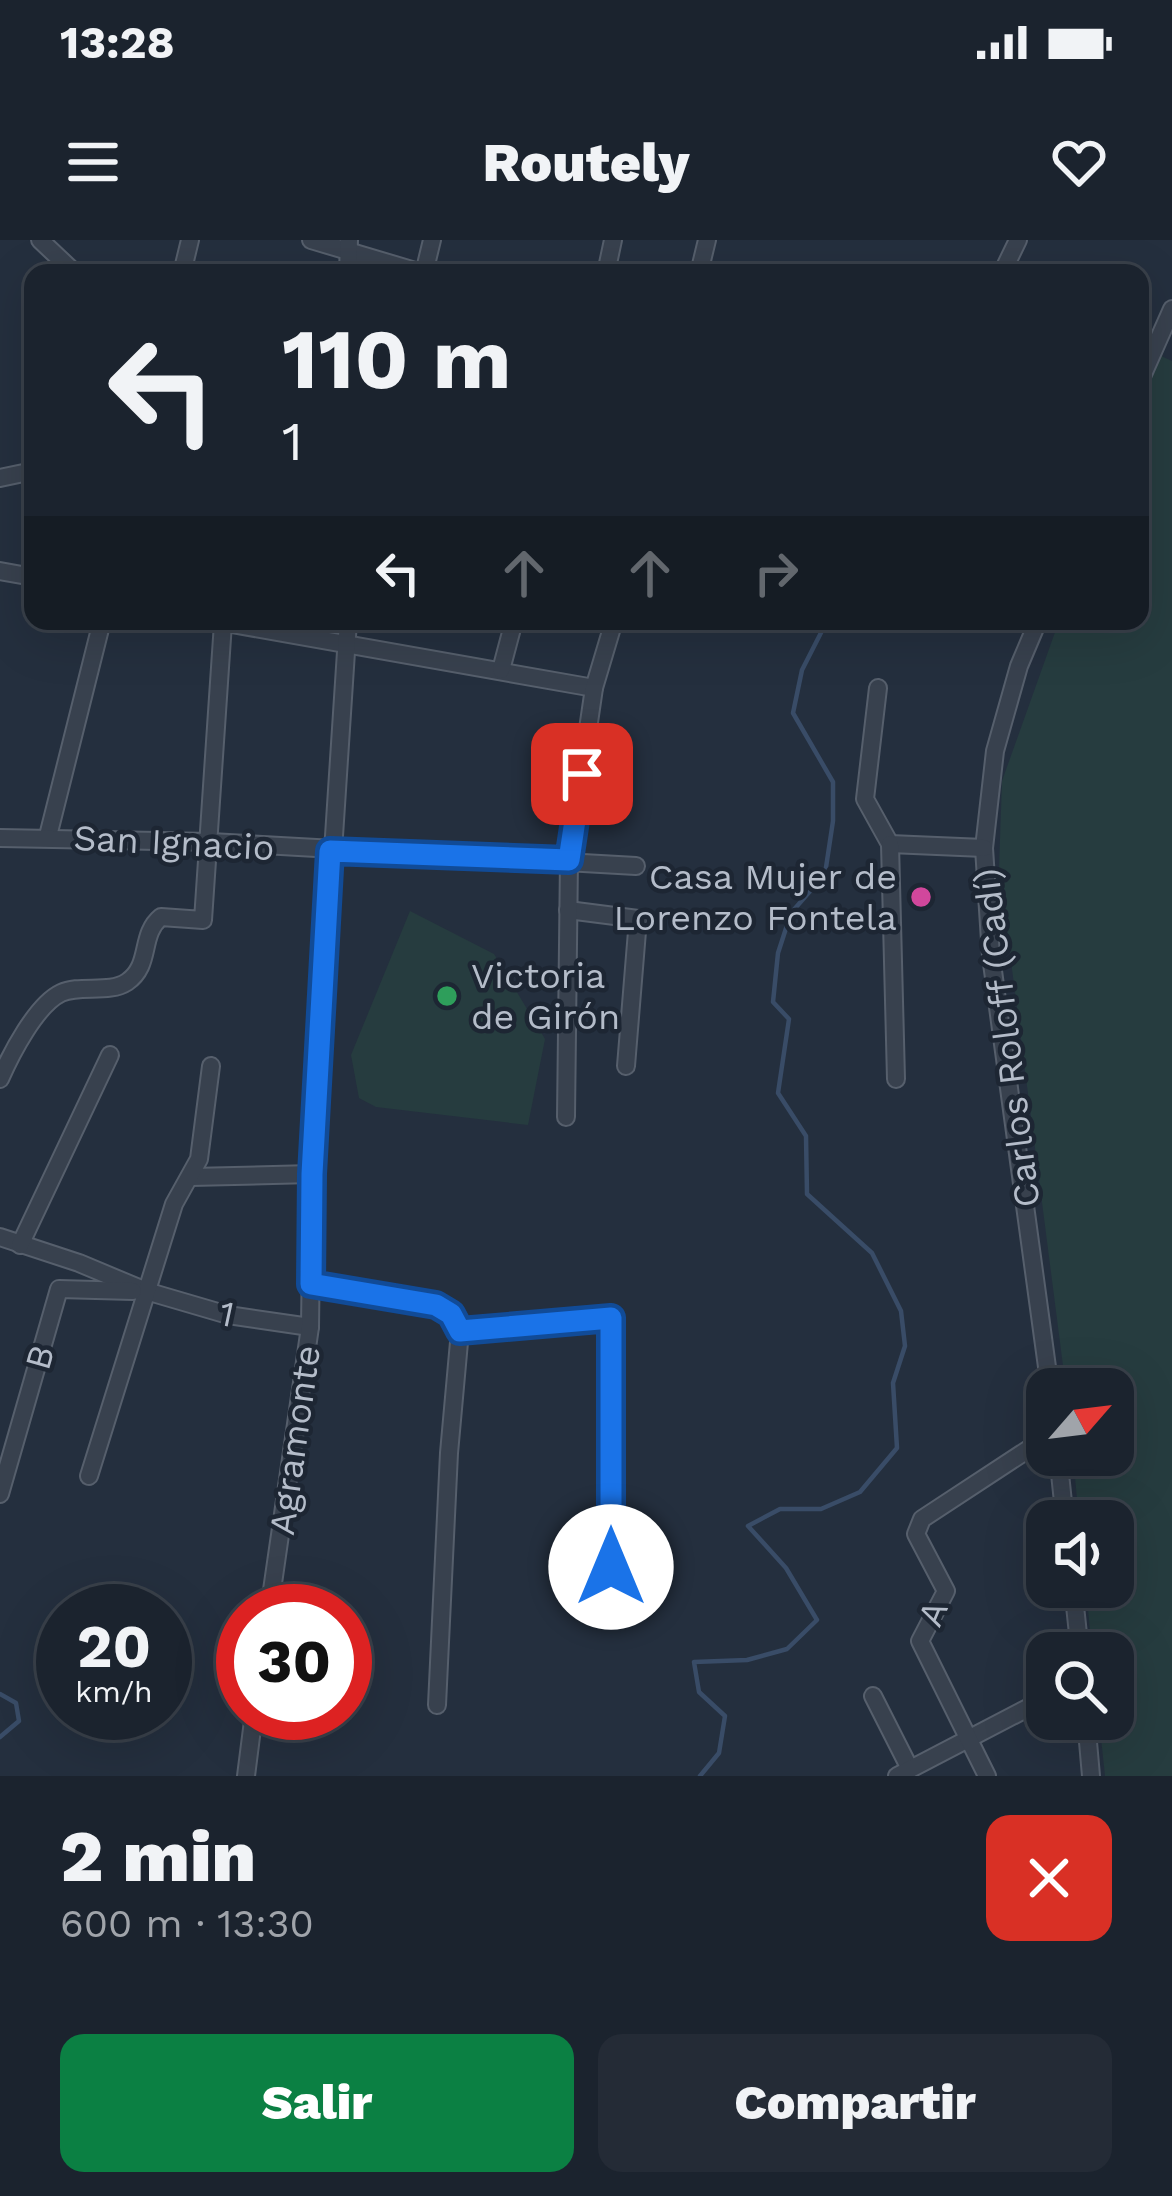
<!DOCTYPE html>
<html lang="es">
<meta charset="utf-8">
<style>
:root{--surface:#1b232e;--page:#242b36;--text:#f1f3f6;--muted:#a0a4aa;--line:#39404a;--accent:#0b8043}
body{margin:0;font-family:"Work Sans",sans-serif;background:var(--page);color:var(--text);height:100vh;display:flex;flex-direction:column;font-size:45px;white-space:nowrap}
*{box-sizing:border-box;margin:0}
p{font-size:39px;color:var(--muted)}
.icon{flex:none;width:66px;height:66px;fill:none;stroke:currentColor;stroke-width:2;stroke-linecap:round;stroke-linejoin:round}
.map{position:relative;height:1536px;overflow:hidden}
.side{display:flex;flex-direction:column;background:var(--surface);flex:1}
.side>*{flex:none}
.guide{position:absolute;left:24px;top:24px;width:1125px;height:366px;border-radius:24px;box-shadow:0 12px 48px #0002,0 0 0 3px var(--line);background:#1b232e;color:var(--text);overflow:hidden}
.needle{width:78px;rotate:62deg}
.buttons{position:absolute;left:1026px;top:1128px;display:grid;gap:24px}
.buttons a{display:grid;place-items:center;width:108px;height:108px;border-radius:24px;background:var(--surface);box-shadow:0 12px 48px #0002,0 0 0 3px var(--line);font-size:60px}
.speed{position:absolute;left:36px;top:1344px;display:flex;gap:24px;font-size:60px;font-weight:700;text-align:center}
.speed>*{display:grid;place-content:center;width:156px;height:156px;border-radius:50%;background:var(--surface);box-shadow:0 12px 48px #0002,0 0 0 3px var(--line);line-height:1}
.speed small{font-size:30px;font-weight:400}
.speed .limit{border:18px solid #d22;background:#fff;color:#111}
.pin{position:absolute;display:grid;place-items:center;width:102px;height:102px;color:#fff;margin:-51px;border-radius:24px;box-shadow:0 6px 18px #0006}
.me{position:absolute;width:132px;margin:-66px;rotate:0deg;stroke-linejoin:round;filter:drop-shadow(0 0 9px #0008)}
.turn{display:flex;align-items:center;gap:42px;height:252px;padding:0 60px;font-size:54px}
.turn .icon{width:156px;height:156px;stroke-width:2.5}
.turn b{display:block;font-size:84px;line-height:102px}
.lanes{display:flex;align-items:center;height:114px;padding:0 60px;background:#0003;justify-content:center;gap:60px;direction:ltr}
.lanes .off{opacity:.35}
.round{display:grid;place-items:center;flex:none;width:126px;height:126px;border-radius:24px;background:var(--page)}
.head{display:flex;align-items:center;justify-content:space-between;height:204px;padding:0 60px}
h1{font-size:72px;font-weight:800;line-height:90px}
.primary-button{display:flex;gap:24px;margin-top:auto;padding:24px 60px}
.primary-button a{flex:1;height:138px;border-radius:24px;background:var(--accent);color:#fff;font-size:48px;font-weight:800;line-height:138px;text-align:center}
.primary-button a+a{background:var(--page);color:var(--text)}
.status{display:flex;justify-content:space-between;align-items:center;height:84px;padding:0 60px;background:var(--surface);direction:ltr}
.status svg{height:33px;fill:currentColor}
header{display:flex;justify-content:space-between;align-items:center;height:156px;padding:0 60px;background:var(--surface);font-size:54px;font-weight:800}
.map>svg:first-child{display:block}
</style>
<div class="status"><b>13:28</b><svg viewBox="0 0 49 12"><path d="M0 12V9h3v3zM5 12V6h3v6zM10 12V3h3v9zM15 12V0h3v12zM26 1h20v11H26zM47 4h2v5h-2z"/></svg></div>
<header><svg class="icon" aria-label="menu" viewBox="0 0 24 24"><path d="M4 6h16M4 12h16M4 18h16"/></svg>Routely<svg class="icon" aria-label="heart" viewBox="0 0 24 24"><path d="M12 20l-8-8c-3-5 5-10 8-4 3-6 11-1 8 4z"/></svg></header>
<div class="map">
<svg width="1172" height="1536" viewBox="0 0 1172 1536">
<rect width="100%" height="100%" fill="#242f3e"/>
<g fill="#263c3f">
<path d="M 1159,115 L 1172,121 L 1172,1536 L 1105,1536 L 1099,1479 L 1113,1479 L 1113,1413 L 1092,1413 L 1086,1347 L 1113,1347 L 1113,1281 L 1079,1281 L 1073,1215 L 1113,1215 L 1113,1149 L 1066,1149 L 999,628 L 1002,541 L 1059,381 L 1140,381 L 1140,166 Z"/>
<path d="M 410,671 L 494,714 L 545,799 L 528,885 L 376,867 L 359,858 L 351,815 Z"/>
</g>
<g fill="none" stroke-linecap="round" stroke-linejoin="round">
<g stroke="#394c67" stroke-width="4.5">
<path d="M 0,1454 L 16,1463 L 19,1481 L 0,1497"/>
<path d="M 700,1536 L 719,1513 L 725,1476 L 699,1452 L 694,1422 L 747,1420 L 787,1409 L 817,1380 L 786,1328 L 748,1286 L 780,1269 L 821,1269 L 860,1252 L 897,1208 L 893,1143 L 905,1106 L 901,1071 L 872,1013 L 807,954 L 806,896 L 778,853 L 789,779 L 773,762 L 778,713 L 791,673 L 825,634 L 833,581 L 833,542 L 793,473 L 802,430 L 827,381"/>
</g>
<defs>
<g id="minor">
<path d="M 40,0 L 75,33"/>
<path d="M 311,0 L 422,33"/>
<path d="M 182,33 L 190,0"/>
<path d="M 348,33 L 349,0"/>
<path d="M 424,33 L 432,0"/>
<path d="M 606,33 L 613,0"/>
<path d="M 699,33 L 707,0"/>
<path d="M 1002,33 L 1018,0"/>
<path d="M 1140,141 L 1172,69"/>
<path d="M 0,238 L 33,231"/>
<path d="M 0,331 L 33,337"/>
<path d="M 215,381 L 594,448"/>
<path d="M 1038,381 L 1019,426 L 995,511 L 984,608 L 991,716 L 1050,1149"/>
<path d="M 501,430 L 514,381"/>
<path d="M 878,448 L 865,559 L 890,604 L 984,608"/>
<path d="M 48,596 L 102,381"/>
<path d="M 0,598 L 211,602 L 636,626"/>
<path d="M 890,604 L 896,839"/>
<path d="M 568,670 L 638,679 L 626,826"/>
<path d="M 0,839 C 11,814 36,765 61,753 C 80,744 109,754 127,742 C 152,725 139,695 161,677 L 203,680 L 223,383"/>
<path d="M 566,877 L 569,619 L 594,448 L 614,381"/>
<path d="M 191,937 L 312,934"/>
<path d="M 0,997 L 79,1023 L 146,1051 L 228,1075 L 310,1087"/>
<path d="M 20,1005 L 110,815"/>
<path d="M 311,1044 L 436,1065 L 451,1074 L 460,1091"/>
<path d="M 460,1091 L 611,1078 L 611,1327"/>
<path d="M 1058,1215 L 1065,1281"/>
<path d="M 89,1236 L 174,964 L 199,919 L 211,826"/>
<path d="M 0,1254 L 59,1049 L 133,1051"/>
<path d="M 1073,1347 L 1080,1413"/>
<path d="M 269,1371 L 310,1087 L 312,934 L 348,381"/>
<path d="M 873,1456 L 910,1529"/>
<path d="M 437,1465 L 449,1213 L 460,1091"/>
<path d="M 1086,1479 L 1091,1536"/>
<path d="M 246,1536 L 254,1473"/>
<path d="M 897,1536 L 1047,1458"/>
<path d="M 987,1536 L 920,1401 L 946,1351 L 916,1294 L 922,1279 L 1047,1197"/>
</g>
</defs>
<use href="#minor" stroke="#565f6c" stroke-width="20"/>
<use href="#minor" stroke="#38414e" stroke-width="16"/>
</g>
<g fill="none" stroke-linecap="round" stroke-linejoin="round">
<defs>
<path id="route" d="M 582,534 L 569,620 L 330,611 L 312,934 L 311,1044 L 436,1065 L 451,1074 L 460,1091 L 611,1078 L 611,1327"/>
</defs>
<use href="#route" stroke="#114b97" stroke-width="30"/>
<use href="#route" stroke="#1a73e8" stroke-width="21"/>
</g>
<circle fill="#d1479c" stroke="#1d2633" stroke-width="4.5" cx="921" cy="657" r="12"/>
<circle fill="#2e9e5b" stroke="#1d2633" stroke-width="4.5" cx="447" cy="756" r="12"/>
<g text-anchor="middle" stroke-width="9" stroke-linejoin="round" paint-order="stroke">
<g font-size="36" fill="#b4bcc9" stroke="#1d2633">
<text transform="translate(174 602) rotate(3)" y="13">San Ignacio</text>
<text transform="translate(1006 798) rotate(-97)" y="13">Carlos Roloff (Cadí)</text>
<text transform="translate(227 1073) rotate(12)" y="13">1</text>
<text transform="translate(39 1117) rotate(-74)" y="13">B</text>
<text transform="translate(294 1200) rotate(-82)" y="13">Agramonte</text>
<text transform="translate(932 1373) rotate(-67)" y="13">A</text>
</g>
<g font-size="36" fill="#b4bcc9" stroke="#1d2633" text-anchor="end">
<text x="897" y="649">Casa Mujer de<tspan x="897" dy="41">Lorenzo Fontela</tspan></text>
<text x="471" y="748" text-anchor="start">Victoria<tspan x="471" dy="41">de Girón</tspan></text>
</g>
</g>
</svg>
<div class="buttons">
<a><svg class="needle" viewBox="-14 -14 28 28"><path d="M0-13l5 13h-10z" fill="#e53935"/><path d="M0 13l5-13h-10z" fill="#a0a4aa"/></svg></a>
<a><svg class="icon" aria-label="sound" viewBox="0 0 24 24"><path d="M4 9h4l5-4v14l-5-4H4zM17 9q2 3 0 6"/></svg></a>
<a><svg class="icon" aria-label="search" viewBox="0 0 24 24"><circle cx="10" cy="10" r="6"/><path d="M15 15l6 6"/></svg></a>
</div>
<div class="speed"><div>20<small>km/h</small></div><div class="limit">30</div></div>
<div class="pin" style="left:582px;top:534px;background:#d93025"><svg class="icon" aria-label="arrive" viewBox="0 0 24 24"><path d="M6 21V4h12l-3 4 3 4H6"/></svg></div>
<svg class="me" style="left:611px;top:1327px" viewBox="-20 -20 40 40"><circle r="19" fill="#fff"/><path d="M0-13L10 11 0 6-10 11z" fill="#1a73e8"/></svg>
<div class="guide">
<div class="turn"><svg class="icon" aria-label="left" viewBox="0 0 24 24"><path d="M17 20v-9H6M10 6l-5 5 5 5"/></svg><div><b>110 m</b>1</div></div>
<div class="lanes"><svg class="icon" aria-label="left" viewBox="0 0 24 24"><path d="M17 20v-9H6M10 6l-5 5 5 5"/></svg><svg class="icon off" aria-label="ahead" viewBox="0 0 24 24"><path d="M12 20V5M6 11l6-6 6 6"/></svg><svg class="icon off" aria-label="ahead" viewBox="0 0 24 24"><path d="M12 20V5M6 11l6-6 6 6"/></svg><svg class="icon off" aria-label="right" viewBox="0 0 24 24"><path d="M7 20v-9h11M14 6l5 5-5 5"/></svg></div>
</div>
</div>
<section class="side">
<div class="head"><div><h1>2 min</h1><p>600 m · 13:30</p></div><a class="round" style="background:#d93025;color:#fff"><svg class="icon" aria-label="close" viewBox="0 0 24 24"><path d="M6 6l12 12M18 6L6 18"/></svg></a></div>
<div class="primary-button"><a>Salir</a><a>Compartir</a></div>
</section>
